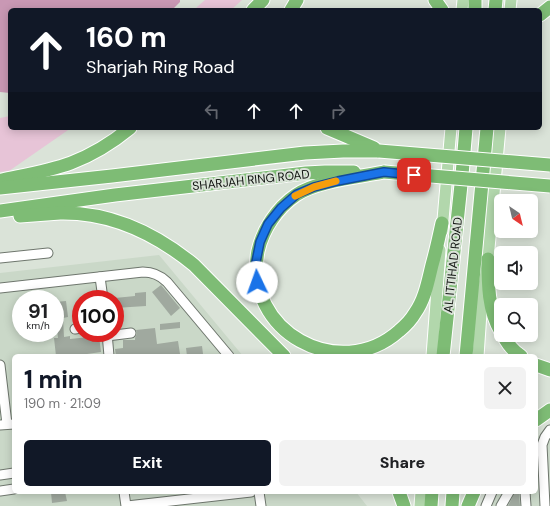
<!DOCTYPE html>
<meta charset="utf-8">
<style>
:root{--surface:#fff;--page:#f2f2f2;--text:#202124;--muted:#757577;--accent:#111827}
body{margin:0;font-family:"DM Sans",sans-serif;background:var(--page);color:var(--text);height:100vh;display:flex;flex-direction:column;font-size:15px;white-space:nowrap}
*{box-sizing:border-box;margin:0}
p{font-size:13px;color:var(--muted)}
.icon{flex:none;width:22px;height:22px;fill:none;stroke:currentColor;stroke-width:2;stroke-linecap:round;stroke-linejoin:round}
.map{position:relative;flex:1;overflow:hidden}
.panel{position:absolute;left:12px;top:354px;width:526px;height:140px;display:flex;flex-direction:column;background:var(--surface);border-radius:6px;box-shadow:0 2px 10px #0003}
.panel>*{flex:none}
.hud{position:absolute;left:8px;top:8px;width:534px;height:122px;border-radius:6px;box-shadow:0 2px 10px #0003;background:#111827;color:#fff;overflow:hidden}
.needle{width:26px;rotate:145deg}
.fabs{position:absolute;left:494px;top:194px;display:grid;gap:8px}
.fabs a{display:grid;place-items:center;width:44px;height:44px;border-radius:6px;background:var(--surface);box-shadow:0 2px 10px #0003;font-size:20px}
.speed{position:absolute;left:12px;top:290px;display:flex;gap:8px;font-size:20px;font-weight:700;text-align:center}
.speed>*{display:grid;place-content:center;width:52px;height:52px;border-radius:50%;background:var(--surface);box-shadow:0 2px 10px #0003;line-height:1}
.speed small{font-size:10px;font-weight:400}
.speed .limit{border:6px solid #d22;background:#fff;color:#111}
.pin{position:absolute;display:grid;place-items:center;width:34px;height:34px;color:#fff;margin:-17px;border-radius:8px;box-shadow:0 2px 6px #0006}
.me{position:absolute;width:44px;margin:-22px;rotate:357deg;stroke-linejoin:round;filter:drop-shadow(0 0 3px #0008)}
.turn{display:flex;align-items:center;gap:14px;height:84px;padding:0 12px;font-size:18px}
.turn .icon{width:52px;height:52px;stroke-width:2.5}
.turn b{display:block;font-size:28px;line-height:34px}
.lanes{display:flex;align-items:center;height:38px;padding:0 12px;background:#0003;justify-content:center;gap:20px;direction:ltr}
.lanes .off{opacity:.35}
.round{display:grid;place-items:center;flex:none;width:42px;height:42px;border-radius:6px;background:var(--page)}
.summary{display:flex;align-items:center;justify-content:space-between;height:68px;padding:0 12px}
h1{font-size:24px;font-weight:800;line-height:30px;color:var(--accent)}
.cta{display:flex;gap:8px;margin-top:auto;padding:8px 12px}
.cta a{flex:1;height:46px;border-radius:6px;background:var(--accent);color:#fff;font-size:16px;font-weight:800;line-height:46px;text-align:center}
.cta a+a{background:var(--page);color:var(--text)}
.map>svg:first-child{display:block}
</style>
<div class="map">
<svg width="550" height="506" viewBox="0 0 550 506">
<rect width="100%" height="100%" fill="#dae3d8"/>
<g fill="#cad8c8" fill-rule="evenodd">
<path d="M 159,255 L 243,356 L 14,356 L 14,492 L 356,492 L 367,506 L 0,506 L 0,273 ZM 21,299 L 55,299 L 55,333 L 21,333 ZM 81,299 L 115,299 L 115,333 L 81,333 Z"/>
<path d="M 550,428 L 550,506 L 484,506 L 490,492 L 536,492 L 536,438 Z"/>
</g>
<g fill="#e7c4d7">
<path d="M 205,0 L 242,0 L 231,10 L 195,10 L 197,7 Z"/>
<path d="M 10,116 L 10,128 L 71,128 L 9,171 L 0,172 L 0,118 Z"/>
</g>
<path fill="#c998b4" d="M 0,0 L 180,0 L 180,2 L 172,10 L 10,10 L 10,93 L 0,92 Z"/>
<g fill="#a0a99f">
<path d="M 161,285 L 180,308 L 171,316 L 152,292 Z"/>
<path d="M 146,292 L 146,306 L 115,308 L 115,298 L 135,296 L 135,293 Z"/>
<path d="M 66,301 L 68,317 L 63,318 L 64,337 L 70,336 L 70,339 L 99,336 L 101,352 L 73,356 L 56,356 L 54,338 L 58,338 L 56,318 L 55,319 L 55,302 Z"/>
<path d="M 180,322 L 180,328 L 160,330 L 160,324 Z"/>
<path d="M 155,328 L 157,344 L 178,341 L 180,354 L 162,356 L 116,356 L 115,349 L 123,348 L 123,340 L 135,340 L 135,338 L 137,333 L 136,330 Z"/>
<path d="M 202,346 L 203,354 L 194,355 L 194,356 L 187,356 L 186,348 Z"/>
<path d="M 51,492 L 65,492 L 67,501 L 52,503 Z"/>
<path d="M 515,492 L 519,493 L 520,506 L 508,506 Z"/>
</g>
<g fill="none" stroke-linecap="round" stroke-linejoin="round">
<defs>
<g id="minor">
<path d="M 0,258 L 48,253"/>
<path d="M 100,277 L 103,299"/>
<path d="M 0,288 L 143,272 C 153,272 160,275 167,282 L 229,356"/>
<path d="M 75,329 L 81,328"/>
<path d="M 107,333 L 109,356"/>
<path d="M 107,336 L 131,333"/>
<path d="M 0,365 L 7,424"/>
<path d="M 0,425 L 14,424"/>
<path d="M 0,475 L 14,473"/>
<path d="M 0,491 L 14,489"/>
<path d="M 124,492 L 126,506"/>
<path d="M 259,492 L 261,506"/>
<path d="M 525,492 L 526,506"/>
<path d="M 127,506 L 251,492"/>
<path d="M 486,506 L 492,492"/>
<path d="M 501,506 L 509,492"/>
<path d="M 545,506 L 542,445 L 545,437 L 550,430"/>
</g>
<g id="major">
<path d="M 462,10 L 463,0"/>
<path d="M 510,10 L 511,0"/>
<path d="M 442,231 L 451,128"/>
<path d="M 432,356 L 440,250"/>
<path d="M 478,356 L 482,298 L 488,259 L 500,128"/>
<path d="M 420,506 L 421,492"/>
</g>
<g id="highway">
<path d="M 435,0 L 442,10"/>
<path d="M 253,10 L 263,0"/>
<path d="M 291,10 L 297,0"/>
<path d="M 475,10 L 475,0"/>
<path d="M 495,10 L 496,0"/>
<path d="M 540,15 L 550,7"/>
<path d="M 327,128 L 374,148"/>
<path d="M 384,172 C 359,177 316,181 296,195 C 277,208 263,229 258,251 C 243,331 339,384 399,331 C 405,326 411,320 415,313 C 425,299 428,281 432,265 C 436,251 439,237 442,223"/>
<path d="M 2,180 C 25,175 49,171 71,163 C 92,155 113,142 130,128"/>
<path d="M 0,188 L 112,176 L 305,153 L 343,151 L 379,151"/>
<path d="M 0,211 L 115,195 L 306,173 L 325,172 L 354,172"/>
<path d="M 20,216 C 33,215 46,214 60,213 C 111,212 155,233 194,265 L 284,356"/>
<path d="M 488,259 C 488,284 488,310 501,332"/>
<path d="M 503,335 C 507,343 513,351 521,356"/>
<path d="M 443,356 L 462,175 L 466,128"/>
<path d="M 466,356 L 487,128"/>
<path d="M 536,365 L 550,370"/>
<path d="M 536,420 L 550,410"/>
<path d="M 399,492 L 404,506"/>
<path d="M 431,506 L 432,492"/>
<path d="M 452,506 L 453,492"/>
<path d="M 468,506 L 474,492"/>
</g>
</defs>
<use href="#minor" stroke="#6e766d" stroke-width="11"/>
<use href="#major" stroke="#fff" stroke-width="13"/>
<use href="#highway" stroke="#fff" stroke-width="15"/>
<use href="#minor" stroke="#fff" stroke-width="9"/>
<use href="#major" stroke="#b2d7ac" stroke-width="11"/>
<use href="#highway" stroke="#7ebc75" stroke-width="13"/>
<defs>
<g id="highway-bridge">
<path d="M 379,151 L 550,165"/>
<path d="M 384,172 L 550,186"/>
</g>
</defs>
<use href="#highway-bridge" stroke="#fff" stroke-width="15" stroke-linecap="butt"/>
<use href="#highway-bridge" stroke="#7ebc75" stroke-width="13"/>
</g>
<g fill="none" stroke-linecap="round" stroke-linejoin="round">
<defs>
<path id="route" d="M 257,282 L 256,262 L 260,242 L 268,224 L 281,208 L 297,194 L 314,187 L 338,181 L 384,172 L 414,175"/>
</defs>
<use href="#route" stroke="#114b97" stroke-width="10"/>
<use href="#route" stroke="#1a73e8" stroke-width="7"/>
<path stroke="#f59e0b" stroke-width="7" d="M 295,196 L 314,187 L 336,181"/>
</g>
<g text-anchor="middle" stroke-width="4" stroke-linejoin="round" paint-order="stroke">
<g font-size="12" fill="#0d100d" stroke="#dae3d8">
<text transform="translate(251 180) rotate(-6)" y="4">SHARJAH RING ROAD</text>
<text transform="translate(453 265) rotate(-84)" y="4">AL ITTIHAD ROAD</text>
</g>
</g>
</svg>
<div class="fabs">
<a><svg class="needle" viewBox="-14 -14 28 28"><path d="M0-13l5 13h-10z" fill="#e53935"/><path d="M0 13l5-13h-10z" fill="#757577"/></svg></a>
<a><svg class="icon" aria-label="sound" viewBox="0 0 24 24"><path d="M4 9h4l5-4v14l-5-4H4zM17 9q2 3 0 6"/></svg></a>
<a><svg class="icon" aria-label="search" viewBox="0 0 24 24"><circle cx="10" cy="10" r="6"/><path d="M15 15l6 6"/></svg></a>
</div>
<div class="speed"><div>91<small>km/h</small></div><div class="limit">100</div></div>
<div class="pin" style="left:414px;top:175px;background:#d93025"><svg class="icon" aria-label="arrive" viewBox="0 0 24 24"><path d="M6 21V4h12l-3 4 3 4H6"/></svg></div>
<svg class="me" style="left:257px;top:282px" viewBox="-20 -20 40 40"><circle r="19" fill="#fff"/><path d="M0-13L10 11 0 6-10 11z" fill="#1a73e8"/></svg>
<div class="hud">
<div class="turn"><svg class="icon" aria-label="ahead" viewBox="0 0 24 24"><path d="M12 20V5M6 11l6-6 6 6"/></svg><div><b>160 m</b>Sharjah Ring Road</div></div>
<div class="lanes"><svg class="icon off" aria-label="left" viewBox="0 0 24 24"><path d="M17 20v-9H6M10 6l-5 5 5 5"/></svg><svg class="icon" aria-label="ahead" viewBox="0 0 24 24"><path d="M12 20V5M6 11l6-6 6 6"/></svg><svg class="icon" aria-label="ahead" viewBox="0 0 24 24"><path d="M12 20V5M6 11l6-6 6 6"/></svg><svg class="icon off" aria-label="right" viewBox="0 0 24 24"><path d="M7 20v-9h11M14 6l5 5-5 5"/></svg></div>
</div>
<section class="panel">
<div class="summary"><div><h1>1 min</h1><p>190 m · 21:09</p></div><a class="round"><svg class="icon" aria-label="close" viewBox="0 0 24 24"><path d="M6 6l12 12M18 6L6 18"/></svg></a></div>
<div class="cta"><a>Exit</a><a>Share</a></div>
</section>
</div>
